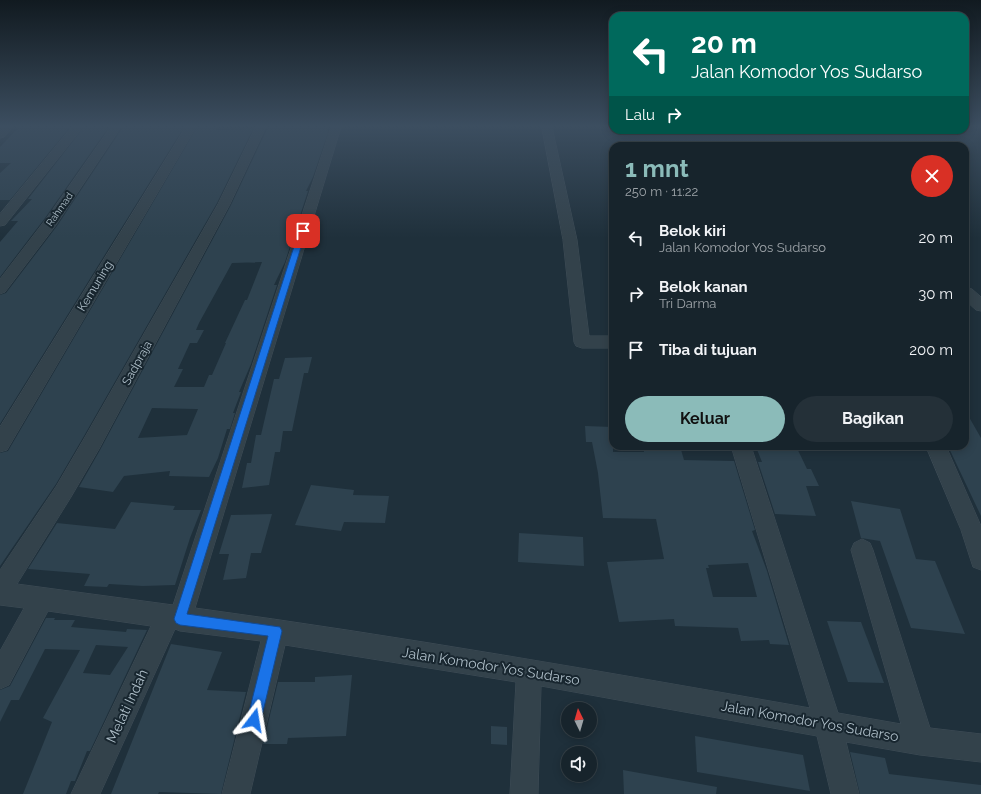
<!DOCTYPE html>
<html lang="id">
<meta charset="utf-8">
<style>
:root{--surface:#17242c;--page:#243038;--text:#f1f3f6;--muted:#9ea4a9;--line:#364148;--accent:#8bbbb9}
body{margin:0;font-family:Raleway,sans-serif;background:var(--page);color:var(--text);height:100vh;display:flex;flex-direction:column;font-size:15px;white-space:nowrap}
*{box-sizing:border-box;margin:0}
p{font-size:13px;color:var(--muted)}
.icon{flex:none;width:22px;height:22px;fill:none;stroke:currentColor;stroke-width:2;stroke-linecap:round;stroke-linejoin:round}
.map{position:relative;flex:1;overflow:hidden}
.panel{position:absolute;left:609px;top:142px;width:360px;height:308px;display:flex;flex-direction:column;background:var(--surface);border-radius:12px;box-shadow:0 2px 10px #0003,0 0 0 1px var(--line)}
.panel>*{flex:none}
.banner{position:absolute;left:609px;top:12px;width:360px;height:122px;border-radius:12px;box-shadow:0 2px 10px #0003,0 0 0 1px var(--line);background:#00695c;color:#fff;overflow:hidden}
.needle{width:26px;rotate:355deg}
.buttons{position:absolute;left:561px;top:702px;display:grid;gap:8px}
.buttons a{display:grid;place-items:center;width:36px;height:36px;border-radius:50%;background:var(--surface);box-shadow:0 2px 10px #0003,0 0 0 1px var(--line);font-size:20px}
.pin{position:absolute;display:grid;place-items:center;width:34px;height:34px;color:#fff;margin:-17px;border-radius:8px;box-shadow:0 2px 6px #0006}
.me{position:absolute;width:44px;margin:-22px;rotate:14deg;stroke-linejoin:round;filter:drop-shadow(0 0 3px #0008)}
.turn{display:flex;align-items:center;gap:14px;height:84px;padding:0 16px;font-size:18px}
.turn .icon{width:52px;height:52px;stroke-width:2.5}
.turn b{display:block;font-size:28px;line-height:34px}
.then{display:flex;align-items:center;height:38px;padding:0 16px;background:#0003;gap:8px;font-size:15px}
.round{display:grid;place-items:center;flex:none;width:42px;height:42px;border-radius:21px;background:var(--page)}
.summary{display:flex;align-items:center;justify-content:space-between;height:68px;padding:0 16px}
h1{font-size:24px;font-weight:700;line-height:30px;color:var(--accent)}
.action{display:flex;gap:8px;margin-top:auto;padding:8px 16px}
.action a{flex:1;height:46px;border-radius:24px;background:var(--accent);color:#111;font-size:16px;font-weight:700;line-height:46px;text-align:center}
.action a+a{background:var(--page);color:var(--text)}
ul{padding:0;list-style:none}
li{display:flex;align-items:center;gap:12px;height:56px;padding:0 16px}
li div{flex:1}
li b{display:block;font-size:15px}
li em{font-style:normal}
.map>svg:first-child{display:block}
</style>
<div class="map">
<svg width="981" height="794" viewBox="0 0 981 794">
<rect width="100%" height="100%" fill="#1f303b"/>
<g fill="#2e424f" fill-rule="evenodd">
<path d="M 19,127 L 70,127 L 10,200 L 0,200 L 0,173 L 11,163 L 0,163 L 0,147 Z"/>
<path d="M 84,127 L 108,128 L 45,218 L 0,277 L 0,242 L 18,221 L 11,221 L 32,199 L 28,199 Z"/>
<path d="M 123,127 L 184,127 L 0,424 L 0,295 L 6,293 L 57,226 Z"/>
<path d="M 197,127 L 216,127 L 216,130 L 253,129 L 217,203 L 84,436 L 56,484 L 0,566 L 0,453 L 8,451 Z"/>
<path d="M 268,127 L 327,127 L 328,133 L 313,177 L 306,191 L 308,191 L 285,262 L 274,285 L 277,285 L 251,364 L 239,392 L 241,392 L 233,413 L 235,413 L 230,429 L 227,429 L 218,458 L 209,477 L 169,476 L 170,471 L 124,476 L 113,492 L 79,487 L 100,450 L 231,205 ZM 262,262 L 247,300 L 245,300 L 225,343 L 226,343 L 212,375 L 209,375 L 204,387 L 174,387 L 183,369 L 178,369 L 190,343 L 197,343 L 204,330 L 196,330 L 199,323 L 232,263 ZM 152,408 L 195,409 L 198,409 L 187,435 L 138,438 Z"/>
<path d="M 312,357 L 308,373 L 304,373 L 292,431 L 283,431 L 280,452 L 275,452 L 269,485 L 242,488 L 247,463 L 251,463 L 256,435 L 261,435 L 274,379 L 279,379 L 285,358 Z"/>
<path d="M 965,410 L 981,438 L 981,516 L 948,446 L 965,446 Z"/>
<path d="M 585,426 L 613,427 L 613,452 L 644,452 L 643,446 L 680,446 L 684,460 L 734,461 L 755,530 L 752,531 L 767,571 L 789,645 L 770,644 L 769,640 L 741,641 L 738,628 L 675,626 L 674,619 L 619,622 L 607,562 L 664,559 L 656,519 L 603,518 L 598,473 L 592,442 L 586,442 ZM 748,563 L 757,597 L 713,597 L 706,568 L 709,568 L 708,565 Z"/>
<path d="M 796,446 L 807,469 L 811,469 L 819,486 L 806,486 L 816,516 L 775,514 L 758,462 L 762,462 L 756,447 Z"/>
<path d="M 311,485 L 354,490 L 353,495 L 389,496 L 385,523 L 344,522 L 341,531 L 295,525 Z"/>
<path d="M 851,501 L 900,509 L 916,559 L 935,561 L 965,634 L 911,628 L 880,541 L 861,538 Z"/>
<path d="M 131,502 L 175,506 L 173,510 L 201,510 L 190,538 L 175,585 L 143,586 L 109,584 L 107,587 L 84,586 L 90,574 L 28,569 L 57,523 L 115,529 Z"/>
<path d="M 272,514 L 261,553 L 251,553 L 246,578 L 223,580 L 229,554 L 219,554 L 231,515 Z"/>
<path d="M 519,533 L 583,537 L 584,566 L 518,562 Z"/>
<path d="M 46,618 L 55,618 L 54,620 L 75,620 L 71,627 L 126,632 L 127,629 L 147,630 L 90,751 L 87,751 L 75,781 L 71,781 L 66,794 L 23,794 L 52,722 L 43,718 L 80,650 L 45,649 L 19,700 L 11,700 L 0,722 L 0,690 L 10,686 ZM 96,645 L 128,647 L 110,675 L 83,673 Z"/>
<path d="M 827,621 L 861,622 L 884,683 L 848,682 Z"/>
<path d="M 171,644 L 222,652 L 207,690 L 246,692 L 221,794 L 159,792 L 158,794 L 111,794 Z"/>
<path d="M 352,675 L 346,736 L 288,738 L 287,744 L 263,744 L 278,682 L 315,682 L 315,677 Z"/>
<path d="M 491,726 L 507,727 L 507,745 L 491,744 Z"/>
<path d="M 695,736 L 803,755 L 810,791 L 697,772 Z"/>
<path d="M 850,752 L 885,758 L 889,774 L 981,785 L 981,794 L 860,794 Z"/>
<path d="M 623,770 L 717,787 L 716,794 L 624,794 Z"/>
</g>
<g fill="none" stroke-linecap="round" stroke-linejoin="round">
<defs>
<g id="minor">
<path d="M 2,127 L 13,127 L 4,137 L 0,138 L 0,129 Z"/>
<path d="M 72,127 L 83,127 L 5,225 L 0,226 L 0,214 Z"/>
<path d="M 111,127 L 121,127 L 56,225 L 5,292 L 0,294 L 0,279 L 46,219 Z"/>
<path d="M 186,127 L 196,127 L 7,450 L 0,452 L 0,427 Z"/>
<path d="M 256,127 L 266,127 L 230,204 L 99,449 L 71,497 L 17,584 L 173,605 L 331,127 L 341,127 L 195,608 C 401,636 605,672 810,708 L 731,446 L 751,446 L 838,713 L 901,724 L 851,550 L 854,543 L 862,539 L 870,543 L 873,550 L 930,728 L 981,734 L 981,762 L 920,755 L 846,742 L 859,794 L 831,794 L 817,736 L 541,686 L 538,794 L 510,794 L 516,682 L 285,645 L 250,794 L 222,794 L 261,641 L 180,631 L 175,629 L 100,794 L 71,794 L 151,626 L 48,611 L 9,685 L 0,689 L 0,651 L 24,608 L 0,605 L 0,570 L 57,485 L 85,437 L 218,204 Z"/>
<path d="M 542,127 L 552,127 L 577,240 L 589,336 L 613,336 L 613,348 L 582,348 L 576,346 L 574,342 L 563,240 Z"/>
<path d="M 967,288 L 972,289 L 981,297 L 981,311 L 976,310 L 965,300 L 965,289 Z"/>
<path d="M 926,446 L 946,446 L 981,526 L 981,570 L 973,567 L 961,530 Z"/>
</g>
</defs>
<use href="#minor" stroke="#3f4d57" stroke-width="1"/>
<use href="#minor" fill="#33424b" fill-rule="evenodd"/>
</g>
<linearGradient id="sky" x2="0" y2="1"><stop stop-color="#111a20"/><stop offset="0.53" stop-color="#3c4e60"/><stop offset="1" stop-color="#3c4e60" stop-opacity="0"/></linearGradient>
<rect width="981" height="238" fill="url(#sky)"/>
<path fill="#1a73e8" stroke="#114b97" d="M 303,229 L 306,231 L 187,614 L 280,627 L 282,631 L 261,720 L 259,725 L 254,727 L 249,725 L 247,720 L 268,636 L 180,625 L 176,623 L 174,619 L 299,231 Z"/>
<g text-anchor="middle" stroke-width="4" stroke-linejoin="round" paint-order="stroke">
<g font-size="10" fill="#adbdc7" stroke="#18262f">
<text transform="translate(59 209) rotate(-55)" y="4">Rahmad</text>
</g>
<g font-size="12" fill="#adbdc7" stroke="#18262f">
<text transform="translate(95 286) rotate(-59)" y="4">Kemuning</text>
<text transform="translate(137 363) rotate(-61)" y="4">Sadpraja</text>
</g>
<g font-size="14" fill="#adbdc7" stroke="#18262f">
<text transform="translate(491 666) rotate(9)" y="5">Jalan Komodor Yos Sudarso</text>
<text transform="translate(127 706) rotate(-65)" y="5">Melati Indah</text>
<text transform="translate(810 721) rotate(10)" y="5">Jalan Komodor Yos Sudarso</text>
</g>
</g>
</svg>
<div class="buttons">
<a><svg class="needle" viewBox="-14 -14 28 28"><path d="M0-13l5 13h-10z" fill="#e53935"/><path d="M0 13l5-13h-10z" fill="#9ea4a9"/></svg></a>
<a><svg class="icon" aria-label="sound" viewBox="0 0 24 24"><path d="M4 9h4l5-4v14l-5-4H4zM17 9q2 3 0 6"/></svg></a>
</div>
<div class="pin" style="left:303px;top:231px;background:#d93025"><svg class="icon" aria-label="arrive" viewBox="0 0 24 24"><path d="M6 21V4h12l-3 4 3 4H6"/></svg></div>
<svg class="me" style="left:254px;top:720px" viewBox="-20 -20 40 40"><path d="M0-17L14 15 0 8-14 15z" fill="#1a73e8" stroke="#fff" stroke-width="4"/></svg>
<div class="banner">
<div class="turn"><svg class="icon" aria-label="left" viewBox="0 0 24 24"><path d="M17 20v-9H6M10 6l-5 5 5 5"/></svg><div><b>20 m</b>Jalan Komodor Yos Sudarso</div></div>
<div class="then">Lalu<svg class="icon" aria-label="right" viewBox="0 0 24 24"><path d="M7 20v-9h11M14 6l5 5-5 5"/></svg></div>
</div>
<section class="panel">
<div class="summary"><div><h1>1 mnt</h1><p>250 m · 11:22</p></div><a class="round" style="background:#d93025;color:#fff"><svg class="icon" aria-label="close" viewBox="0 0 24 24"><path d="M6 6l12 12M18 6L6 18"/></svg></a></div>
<ul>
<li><svg class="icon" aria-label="left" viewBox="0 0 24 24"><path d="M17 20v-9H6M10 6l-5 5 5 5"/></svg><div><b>Belok kiri</b><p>Jalan Komodor Yos Sudarso</p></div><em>20 m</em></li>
<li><svg class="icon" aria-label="right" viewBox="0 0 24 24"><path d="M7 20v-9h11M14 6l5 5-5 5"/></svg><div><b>Belok kanan</b><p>Tri Darma</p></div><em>30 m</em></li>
<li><svg class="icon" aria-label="arrive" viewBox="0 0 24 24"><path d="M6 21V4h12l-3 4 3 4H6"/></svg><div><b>Tiba di tujuan</b></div><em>200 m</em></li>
</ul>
<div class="action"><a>Keluar</a><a>Bagikan</a></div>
</section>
</div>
